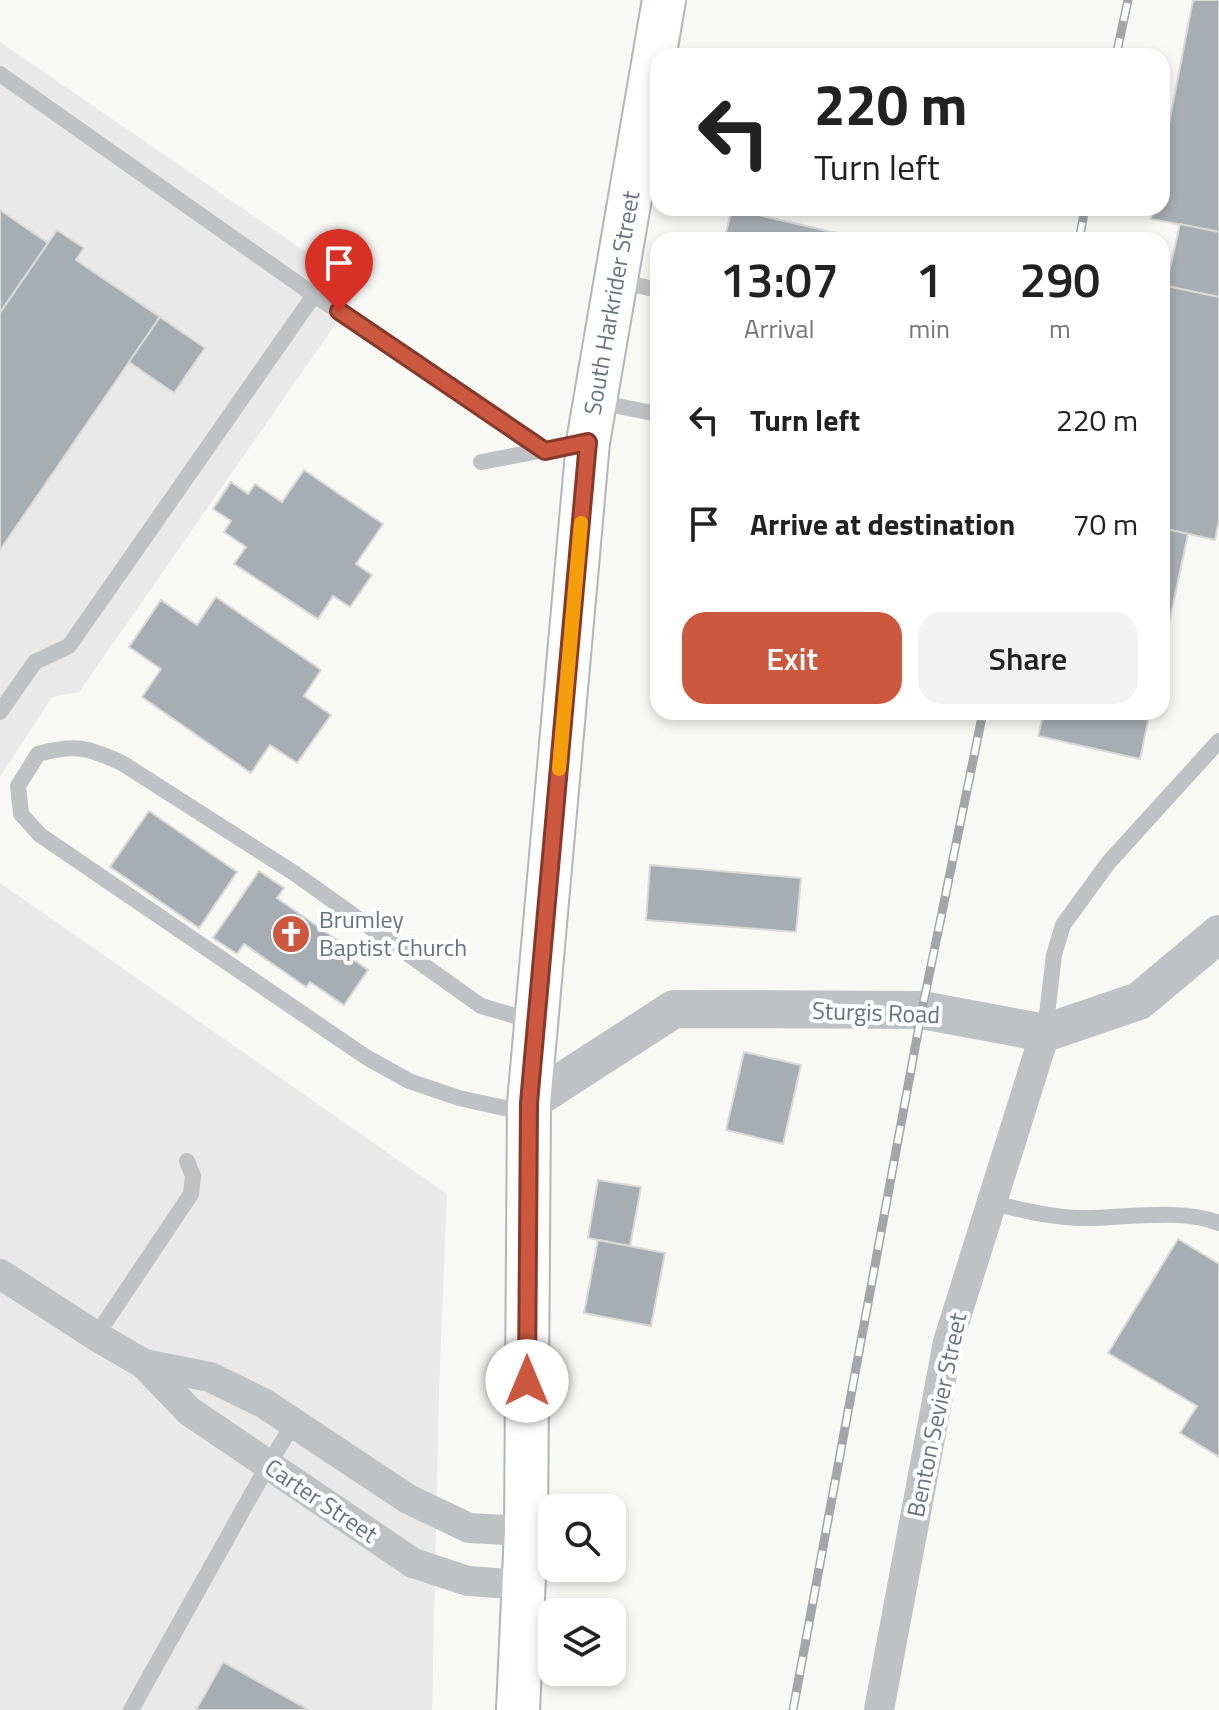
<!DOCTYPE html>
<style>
:root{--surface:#fff;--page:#f2f2f2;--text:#222;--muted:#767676;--accent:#cd5840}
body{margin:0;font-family:"Titillium Web",sans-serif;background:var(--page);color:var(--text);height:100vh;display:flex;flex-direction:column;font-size:30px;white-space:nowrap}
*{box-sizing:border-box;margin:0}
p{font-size:26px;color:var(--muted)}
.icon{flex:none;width:44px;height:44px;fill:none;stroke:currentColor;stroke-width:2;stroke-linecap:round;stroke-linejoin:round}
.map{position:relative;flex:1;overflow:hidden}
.sheet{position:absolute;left:650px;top:232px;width:520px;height:488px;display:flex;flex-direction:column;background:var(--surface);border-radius:24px;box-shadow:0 4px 12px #0003}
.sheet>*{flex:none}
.banner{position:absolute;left:650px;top:48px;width:520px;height:168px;border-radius:24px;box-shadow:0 4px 12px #0003;background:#fff;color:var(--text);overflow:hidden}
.tools{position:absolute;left:538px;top:1494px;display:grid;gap:16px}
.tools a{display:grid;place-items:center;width:88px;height:88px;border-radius:16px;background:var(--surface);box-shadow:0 4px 12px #0003;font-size:40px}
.pin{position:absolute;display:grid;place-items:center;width:68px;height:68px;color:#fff;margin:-82px -34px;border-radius:50% 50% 50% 0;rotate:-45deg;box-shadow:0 0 8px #0007}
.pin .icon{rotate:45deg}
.me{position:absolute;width:88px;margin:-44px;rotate:0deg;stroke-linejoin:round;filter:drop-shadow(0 0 6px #0008)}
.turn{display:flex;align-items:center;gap:28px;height:168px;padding:0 32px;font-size:36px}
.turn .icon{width:104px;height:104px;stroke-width:2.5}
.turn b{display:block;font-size:56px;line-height:68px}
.eta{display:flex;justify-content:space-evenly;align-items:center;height:136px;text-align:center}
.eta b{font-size:48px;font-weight:600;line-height:56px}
.cta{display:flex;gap:16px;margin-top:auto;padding:16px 32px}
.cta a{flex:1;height:92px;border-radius:24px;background:var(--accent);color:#fff;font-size:32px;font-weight:600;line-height:92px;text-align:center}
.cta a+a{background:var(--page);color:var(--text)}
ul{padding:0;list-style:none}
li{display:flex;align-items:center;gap:24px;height:104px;padding:0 32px}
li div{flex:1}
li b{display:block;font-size:30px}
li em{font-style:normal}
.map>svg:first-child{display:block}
</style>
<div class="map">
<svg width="1219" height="1710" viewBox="0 0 1219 1710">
<rect width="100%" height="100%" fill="#f8f8f5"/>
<g fill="#e8e9e8">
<path d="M 0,42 L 360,289 L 79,692 L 52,697 L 0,777 Z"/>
<path d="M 0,883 L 447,1194 L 439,1388 L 432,1710 L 0,1710 Z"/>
</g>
<g fill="#a7aeb3" stroke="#d9d9d8" stroke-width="2">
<path d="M 1193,0 L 1219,0 L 1219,232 L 1151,219 L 1153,208 L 1162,208 L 1162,160 Z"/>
<path d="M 732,209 L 867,240 L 724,240 Z"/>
<path d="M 0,210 L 48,243 L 0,313 Z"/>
<path d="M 1180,224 L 1219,232 L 1219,297 L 1166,286 Z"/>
<path d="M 57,230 L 84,248 L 76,260 L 160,317 L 0,550 L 0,313 Z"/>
<path d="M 1162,285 L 1219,297 L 1219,520 L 1215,540 L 1162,528 Z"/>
<path d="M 160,317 L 205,348 L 174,393 L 129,362 Z"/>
<path d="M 304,470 L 383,524 L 356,564 L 372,575 L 350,607 L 333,596 L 318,619 L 234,564 L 246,547 L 224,532 L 231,521 L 213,509 L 231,482 L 248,494 L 255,484 L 282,502 Z"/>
<path d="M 1162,528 L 1188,534 L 1162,656 Z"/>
<path d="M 216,597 L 321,670 L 304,696 L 331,715 L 297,763 L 270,745 L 251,773 L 142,697 L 161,669 L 129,647 L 161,600 L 197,625 Z"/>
<path d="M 1044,712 L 1150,712 L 1140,759 L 1038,736 Z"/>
<path d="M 149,811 L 237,872 L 199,928 L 110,867 Z"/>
<path d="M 650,865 L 801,878 L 796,932 L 646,920 Z"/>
<path d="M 259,871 L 284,888 L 277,898 L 340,942 L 337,948 L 368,970 L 344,1005 L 310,982 L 306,987 L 244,944 L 237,954 L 213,938 Z"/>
<path d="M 744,1052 L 801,1065 L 783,1144 L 726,1130 Z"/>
<path d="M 598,1180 L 641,1187 L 630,1246 L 588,1238 Z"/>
<path d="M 1178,1239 L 1219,1264 L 1219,1457 L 1180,1433 L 1197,1406 L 1108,1353 Z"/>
<path d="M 598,1240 L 665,1253 L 651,1326 L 584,1313 Z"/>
<path d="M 223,1662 L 309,1710 L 196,1710 Z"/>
</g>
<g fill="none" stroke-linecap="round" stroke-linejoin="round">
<defs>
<path id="secondary" d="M 518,1710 L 526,1531 L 529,1103 L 588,442 L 664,0"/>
</defs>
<use href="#secondary" stroke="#b0b6b9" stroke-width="46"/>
<g stroke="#bec2c4" stroke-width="16">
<path d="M 0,74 L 314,295 L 545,451"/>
<path d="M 618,281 L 658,290"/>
<path d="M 597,402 L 658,414"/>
<path d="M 481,462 L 587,442"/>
<path d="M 0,712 L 35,662 L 69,646 L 314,295"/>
<path d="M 1045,1031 L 1054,955 L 1063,925 L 1108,863 L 1219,741"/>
<path d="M 527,1113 L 459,1098 L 409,1081 L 366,1057 L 40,835 L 21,814 L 18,786 L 38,754 C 76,744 87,747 122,763 L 294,873 L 481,1006 L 536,1022"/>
<path d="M 993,1203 C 1022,1210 1053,1218 1084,1218 C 1125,1218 1180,1208 1219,1223"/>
<path d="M 96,1336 L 191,1194 L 193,1176 L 187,1161"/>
<path d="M 131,1710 L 268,1465 L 294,1423"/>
</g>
<g stroke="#bec2c4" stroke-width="30">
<path d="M 0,1274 L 96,1336 L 144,1364 L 189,1411 L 413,1563 L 468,1581 L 524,1585"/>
<path d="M 144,1364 L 210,1377 L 265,1404 L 408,1499 L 469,1528 L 526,1531"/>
<path d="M 879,1710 L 948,1342 L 1045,1033"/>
</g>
<path stroke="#bec2c4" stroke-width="38" d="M 529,1103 L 674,1009 L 922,1010 L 1045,1033 L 1139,1001 L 1219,934"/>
<use href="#secondary" stroke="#fff" stroke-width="42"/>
<defs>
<g id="rail">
<path d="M 1116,56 L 1128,0"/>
<path d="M 1079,240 L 1085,208"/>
<path d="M 793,1710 L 922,1010 L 983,712"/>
</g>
</defs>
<use href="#rail" stroke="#a0a6aa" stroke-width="9"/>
<use href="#rail" stroke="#fff" stroke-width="6" stroke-dasharray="18" stroke-linecap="butt"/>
</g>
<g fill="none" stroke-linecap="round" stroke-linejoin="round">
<defs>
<path id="route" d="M 339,311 L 545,451 L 588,442 L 529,1103 L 527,1381"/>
</defs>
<use href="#route" stroke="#85392a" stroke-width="20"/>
<use href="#route" stroke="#cd5840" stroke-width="14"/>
<path stroke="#f59e0b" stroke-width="14" d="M 559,769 L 581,523"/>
</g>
<defs>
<symbol id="church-disc" viewBox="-11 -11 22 22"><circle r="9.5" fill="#cd5840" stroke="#fff"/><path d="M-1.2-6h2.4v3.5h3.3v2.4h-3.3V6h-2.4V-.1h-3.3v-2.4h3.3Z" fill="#fff"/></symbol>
</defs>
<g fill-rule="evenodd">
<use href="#church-disc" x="269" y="912" width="44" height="44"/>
</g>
<g text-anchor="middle" stroke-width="8" stroke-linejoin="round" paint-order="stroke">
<g font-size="24" fill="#66747c" stroke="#fff">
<text transform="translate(612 303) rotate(-80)" y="8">South Harkrider Street</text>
<text transform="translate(876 1013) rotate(2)" y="8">Sturgis Road</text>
<text transform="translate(937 1415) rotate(-78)" y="8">Benton Sevier Street</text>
<text transform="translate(321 1501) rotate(34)" y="8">Carter Street</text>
</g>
<g font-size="24" fill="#66747c" stroke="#fff" text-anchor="start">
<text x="319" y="928">Brumley<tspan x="319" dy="28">Baptist Church</tspan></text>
</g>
</g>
</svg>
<div class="tools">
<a><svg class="icon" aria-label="search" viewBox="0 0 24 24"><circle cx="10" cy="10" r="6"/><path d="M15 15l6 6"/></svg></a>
<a><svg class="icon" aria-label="layers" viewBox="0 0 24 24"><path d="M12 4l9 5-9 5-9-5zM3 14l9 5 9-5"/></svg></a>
</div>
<div class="pin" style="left:339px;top:311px;background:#d93025"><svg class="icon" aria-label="arrive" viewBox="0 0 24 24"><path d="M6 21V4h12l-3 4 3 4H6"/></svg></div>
<svg class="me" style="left:527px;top:1381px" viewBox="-20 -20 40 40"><circle r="19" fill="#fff"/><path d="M0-13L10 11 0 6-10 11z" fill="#cd5840"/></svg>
<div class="banner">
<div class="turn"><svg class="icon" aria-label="left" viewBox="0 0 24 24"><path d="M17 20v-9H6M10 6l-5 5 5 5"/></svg><div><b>220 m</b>Turn left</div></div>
</div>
<section class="sheet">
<div class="eta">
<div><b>13:07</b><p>Arrival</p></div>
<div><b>1</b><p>min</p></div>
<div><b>290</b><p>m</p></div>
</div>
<ul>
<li><svg class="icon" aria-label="left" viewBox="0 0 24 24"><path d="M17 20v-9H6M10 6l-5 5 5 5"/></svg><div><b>Turn left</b></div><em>220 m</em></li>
<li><svg class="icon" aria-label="arrive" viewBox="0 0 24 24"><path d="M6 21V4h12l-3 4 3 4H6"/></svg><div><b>Arrive at destination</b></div><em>70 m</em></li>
</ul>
<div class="cta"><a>Exit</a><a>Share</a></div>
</section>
</div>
